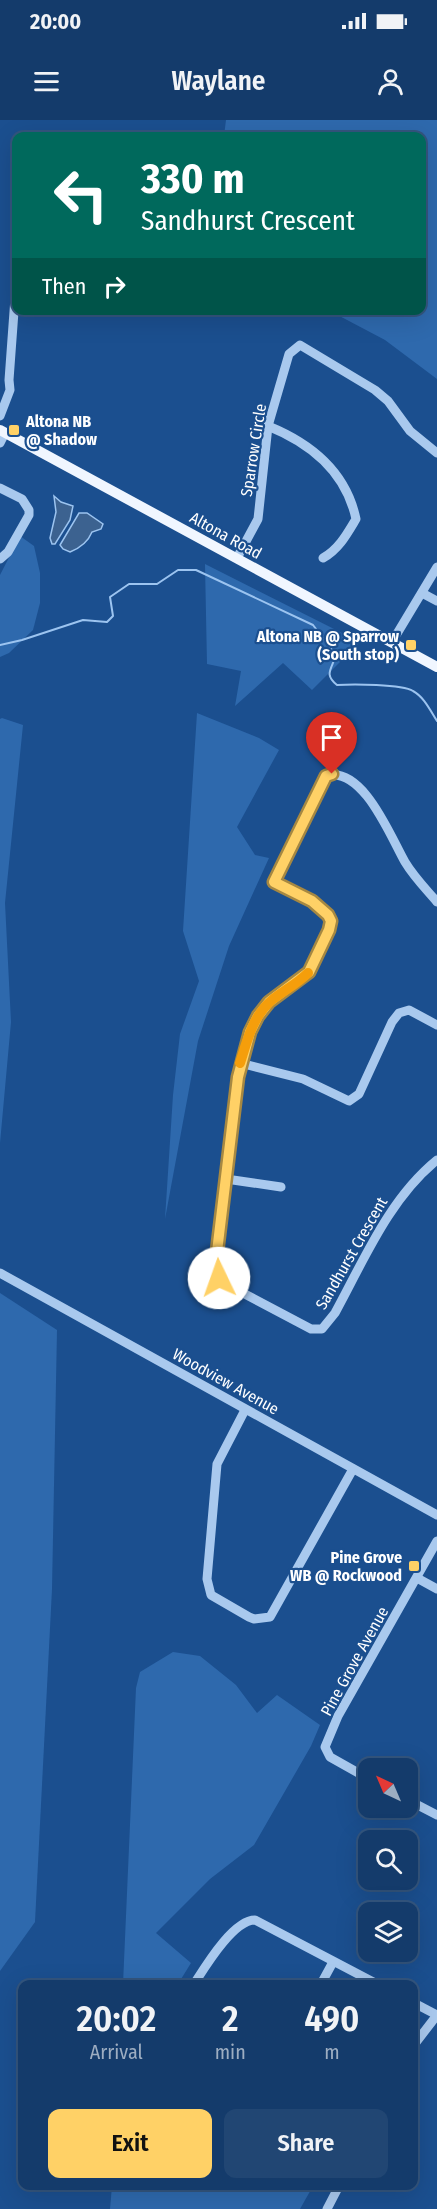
<!DOCTYPE html>
<style>
:root{--surface:#143b6b;--page:#214673;--text:#f1f3f6;--muted:#9dadc1;--line:#33557e;--accent:#ffd166}
body{margin:0;font-family:"Fira Sans Condensed",sans-serif;background:var(--page);color:var(--text);height:100vh;display:flex;flex-direction:column;font-size:22px;white-space:nowrap}
*{box-sizing:border-box;margin:0}
p{font-size:20px;color:var(--muted)}
.icon{flex:none;width:33px;height:33px;fill:none;stroke:currentColor;stroke-width:2;stroke-linecap:round;stroke-linejoin:round}
.map{position:relative;flex:1;overflow:hidden}
.sheet{position:absolute;left:18px;top:1860px;width:400px;height:210px;display:flex;flex-direction:column;background:var(--surface);border-radius:12px;box-shadow:0 6px 24px #0002,0 0 0 2px var(--line)}
.sheet>*{flex:none}
.guide{position:absolute;left:12px;top:12px;width:414px;height:183px;border-radius:12px;box-shadow:0 6px 24px #0002,0 0 0 2px var(--line);background:#00695c;color:#fff;overflow:hidden}
.needle{width:39px;rotate:316deg}
.fabs{position:absolute;left:358px;top:1638px;display:grid;gap:12px}
.fabs a{display:grid;place-items:center;width:60px;height:60px;border-radius:12px;background:var(--surface);box-shadow:0 6px 24px #0002,0 0 0 2px var(--line);font-size:30px}
.pin{position:absolute;display:grid;place-items:center;width:51px;height:51px;color:#fff;margin:-62px -26px;border-radius:50% 50% 50% 0;rotate:-45deg;box-shadow:0 0 6px #0007}
.pin .icon{rotate:45deg}
.me{position:absolute;width:66px;margin:-33px;rotate:357deg;stroke-linejoin:round;filter:drop-shadow(0 0 4px #0008)}
.turn{display:flex;align-items:center;gap:21px;height:126px;padding:0 30px;font-size:27px}
.turn .icon{width:78px;height:78px;stroke-width:2.5}
.turn b{display:block;font-size:42px;line-height:51px}
.then{display:flex;align-items:center;height:57px;padding:0 30px;background:#0003;gap:12px;font-size:22px}
.eta{display:flex;justify-content:space-evenly;align-items:center;height:102px;text-align:center}
.eta b{font-size:36px;font-weight:600;line-height:42px}
.primary-button{display:flex;gap:12px;margin-top:auto;padding:12px 30px}
.primary-button a{flex:1;height:69px;border-radius:12px;background:var(--accent);color:#111;font-size:24px;font-weight:600;line-height:69px;text-align:center}
.primary-button a+a{background:var(--page);color:var(--text)}
.status{display:flex;justify-content:space-between;align-items:center;height:42px;padding:0 30px;background:var(--surface);direction:ltr}
.status svg{height:16px;fill:currentColor}
header{display:flex;justify-content:space-between;align-items:center;height:78px;padding:0 30px;background:var(--surface);font-size:27px;font-weight:600}
.map>svg:first-child{display:block}
</style>
<div class="status"><b>20:00</b><svg viewBox="0 0 49 12"><path d="M0 12V9h3v3zM5 12V6h3v6zM10 12V3h3v9zM15 12V0h3v12zM26 1h20v11H26zM47 4h2v5h-2z"/></svg></div>
<header><svg class="icon" aria-label="menu" viewBox="0 0 24 24"><path d="M4 6h16M4 12h16M4 18h16"/></svg>Waylane<svg class="icon" aria-label="person" viewBox="0 0 24 24"><circle cx="12" cy="8" r="4"/><path d="M4 21q1-7 8-7t8 7"/></svg></header>
<div class="map">
<svg width="437" height="2089" viewBox="0 0 437 2089">
<rect width="100%" height="100%" fill="#1b4f8f"/>
<g fill="#2e69ad">
<path d="M 226,0 L 437,0 L 437,259 L 385,220 L 330,191 L 422,190 L 422,16 L 224,16 Z"/>
<path d="M 20,416 L 34,426 L 40,453 L 40,483 L 33,510 L 9,533 L 0,537 L 0,455 Z"/>
<path d="M 205,445 L 205,444 L 360,522 L 312,570 L 283,543 L 235,586 L 241,551 L 207,544 Z"/>
<path d="M 197,593 L 259,618 L 279,630 L 237,707 L 255,735 L 269,738 L 229,826 L 198,921 L 165,1099 L 173,975 L 180,914 L 199,861 L 183,811 Z"/>
<path d="M 2,598 L 23,605 L 5,783 L 11,902 L 0,1023 L 0,599 Z"/>
<path d="M 0,1173 L 57,1210 L 52,1469 L 35,1802 L 0,1851 Z"/>
<path d="M 173,1532 L 200,1536 L 236,1565 L 257,1593 L 277,1575 L 320,1605 L 311,1626 L 254,1725 L 210,1759 L 156,1813 L 191,1843 L 178,1864 L 123,1864 L 136,1568 L 140,1552 Z"/>
<path d="M 112,2066 L 313,2066 L 300,2089 L 110,2089 Z"/>
</g>
<g fill="#3c6290" stroke="#9cc4f0" stroke-width="1.5">
<path d="M 54,376 L 61,382 L 73,386 L 70,400 L 55,424 L 52,424 L 50,418 L 56,392 Z"/>
<path d="M 79,393 L 87,393 L 103,404 L 101,409 L 92,412 C 88,422 80,428 70,432 L 63,429 L 60,425 Z"/>
</g>
<g fill="none" stroke-linecap="round" stroke-linejoin="round">
<path stroke="#9cc4f0" stroke-width="2" d="M 0,525 L 22,520 L 83,500 L 107,502 L 113,496 L 110,477 L 129,464 L 157,464 L 178,450 L 196,450 L 313,505 L 332,530 L 335,538 C 330,551 325,555 337,565 C 352,564 402,564 413,571 C 424,577 430,590 437,601"/>
<g stroke="#a9c9ee" stroke-width="9">
<path d="M 0,296 L 10,270 L 9,260 L 16,164"/>
<path d="M 268,306 C 310,323 346,352 356,399 C 347,414 339,429 323,438"/>
<path d="M 0,323 L 5,313"/>
<path d="M 0,368 L 22,379 L 29,390 L 29,395 L 8,432 L 0,439"/>
<path d="M 237,438 L 258,399 L 268,306 L 289,234 L 300,225 L 375,270 L 388,281 L 410,311 L 437,333"/>
<path d="M 422,473 L 437,481"/>
<path d="M 392,522 L 437,447"/>
<path d="M 437,782 C 426,769 414,757 405,742 C 391,718 363,645 326,656 L 274,762 L 312,781 L 328,795 L 331,801 L 329,810 L 309,852 L 269,882 L 258,896 L 250,912 L 238,957 L 216,1140 L 219,1158 L 224,1163 L 311,1209 L 322,1209 L 335,1193 C 364,1140 389,1079 437,1040"/>
<path d="M 240,943 L 303,959 L 349,981 L 359,974 L 392,902 L 399,893 L 409,890 L 437,905"/>
<path d="M 226,1059 L 281,1067"/>
<path d="M 0,1153 L 437,1395"/>
<path d="M 245,1290 L 217,1344 L 207,1459 L 211,1475 L 249,1497 L 254,1499 L 270,1497 L 353,1349"/>
<path d="M 417,1458 L 437,1469"/>
<path d="M 369,1659 L 330,1637 L 325,1627 L 338,1596 L 437,1421"/>
<path d="M 408,1680 L 437,1695"/>
<path d="M 194,1864 C 205,1847 233,1800 255,1800 L 377,1864"/>
<path d="M 321,1864 L 333,1842"/>
<path d="M 414,1883 L 437,1895"/>
<path d="M 414,1925 L 437,1895"/>
<path d="M 327,2089 L 339,2066"/>
</g>
<path stroke="#f0f6ff" stroke-width="10" d="M 0,310 L 437,547"/>
</g>
<g fill="none" stroke-linecap="round" stroke-linejoin="round">
<defs>
<path id="route" d="M 219,1158 L 216,1140 L 238,957 L 250,912 L 258,896 L 269,882 L 309,852 L 329,810 L 331,801 L 328,795 L 312,781 L 274,762 L 326,656 L 332,654"/>
</defs>
<use href="#route" stroke="#a68842" stroke-width="15"/>
<use href="#route" stroke="#ffd166" stroke-width="10"/>
<path stroke="#f59e0b" stroke-width="10" d="M 240,943 C 247,921 253,896 271,881 C 283,871 297,864 308,853"/>
</g>
<g fill="#ffd166" stroke="#1b4f8f" stroke-width="2">
<rect x="8" y="304" width="12" height="12" rx="3"/>
<rect x="405" y="519" width="12" height="12" rx="3"/>
<rect x="408" y="1440" width="12" height="12" rx="3"/>
</g>
<g text-anchor="middle" stroke-width="4.5" stroke-linejoin="round" paint-order="stroke">
<g font-size="16" font-weight="bold" fill="#fff" stroke="#1b4f8f" text-anchor="end">
<text x="26" y="307" text-anchor="start">Altona NB<tspan x="26" dy="18">@ Shadow</tspan></text>
<text x="399" y="522">Altona NB @ Sparrow<tspan x="399" dy="18">(South stop)</tspan></text>
<text x="402" y="1443">Pine Grove<tspan x="402" dy="18">WB @ Rockwood</tspan></text>
</g>
<g font-size="16" fill="#fff" stroke="#1b4f8f">
<text transform="translate(253 330) rotate(-81)" y="6">Sparrow Circle</text>
<text transform="translate(226 415) rotate(29)" y="6">Altona Road</text>
<text transform="translate(351 1133) rotate(-60)" y="6">Sandhurst Crescent</text>
<text transform="translate(226 1261) rotate(29)" y="6">Woodview Avenue</text>
<text transform="translate(354 1541) rotate(-61)" y="6">Pine Grove Avenue</text>
</g>
</g>
</svg>
<div class="fabs">
<a><svg class="needle" viewBox="-14 -14 28 28"><path d="M0-13l5 13h-10z" fill="#e53935"/><path d="M0 13l5-13h-10z" fill="#9dadc1"/></svg></a>
<a><svg class="icon" aria-label="search" viewBox="0 0 24 24"><circle cx="10" cy="10" r="6"/><path d="M15 15l6 6"/></svg></a>
<a><svg class="icon" aria-label="layers" viewBox="0 0 24 24"><path d="M12 4l9 5-9 5-9-5zM3 14l9 5 9-5"/></svg></a>
</div>
<div class="pin" style="left:332px;top:654px;background:#d93025"><svg class="icon" aria-label="arrive" viewBox="0 0 24 24"><path d="M6 21V4h12l-3 4 3 4H6"/></svg></div>
<svg class="me" style="left:219px;top:1158px" viewBox="-20 -20 40 40"><circle r="19" fill="#fff"/><path d="M0-13L10 11 0 6-10 11z" fill="#ffd166"/></svg>
<div class="guide">
<div class="turn"><svg class="icon" aria-label="left" viewBox="0 0 24 24"><path d="M17 20v-9H6M10 6l-5 5 5 5"/></svg><div><b>330 m</b>Sandhurst Crescent</div></div>
<div class="then">Then<svg class="icon" aria-label="right" viewBox="0 0 24 24"><path d="M7 20v-9h11M14 6l5 5-5 5"/></svg></div>
</div>
<section class="sheet">
<div class="eta">
<div><b>20:02</b><p>Arrival</p></div>
<div><b>2</b><p>min</p></div>
<div><b>490</b><p>m</p></div>
</div>
<div class="primary-button"><a>Exit</a><a>Share</a></div>
</section>
</div>
